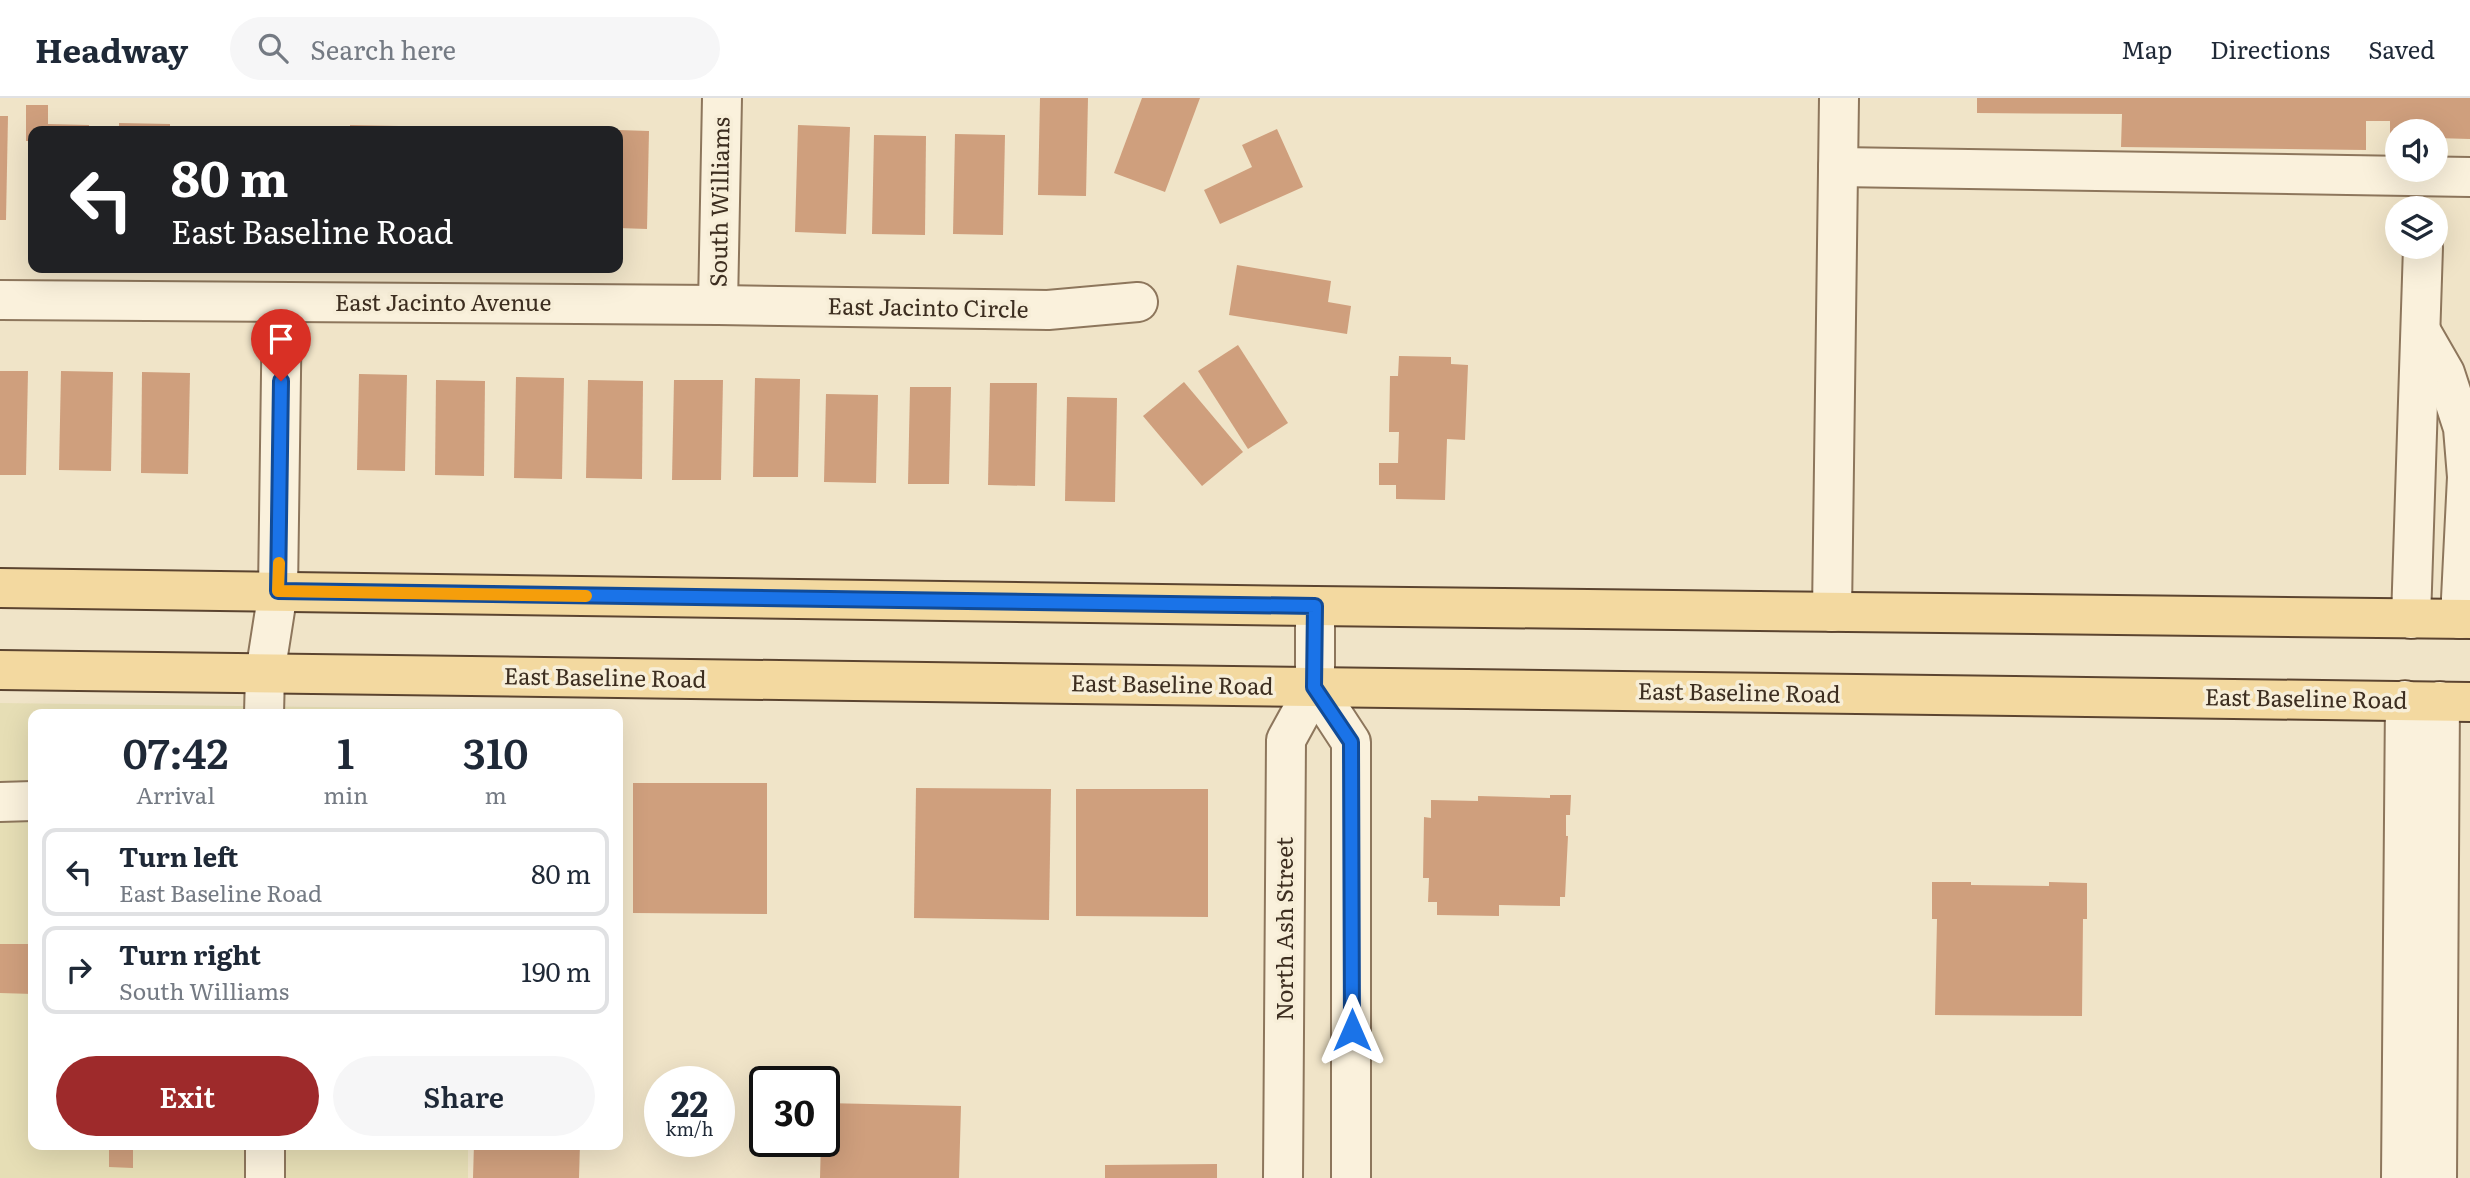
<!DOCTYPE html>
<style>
:root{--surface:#fff;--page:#f6f6f7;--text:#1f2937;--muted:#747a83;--line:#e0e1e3;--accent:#9e2a2b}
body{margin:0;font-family:Literata,serif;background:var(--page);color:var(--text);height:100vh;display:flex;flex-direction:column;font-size:26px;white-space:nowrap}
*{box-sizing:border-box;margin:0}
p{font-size:23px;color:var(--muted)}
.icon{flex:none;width:38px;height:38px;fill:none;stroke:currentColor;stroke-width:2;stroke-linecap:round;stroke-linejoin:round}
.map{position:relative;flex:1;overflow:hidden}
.details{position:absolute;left:28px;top:611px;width:595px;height:441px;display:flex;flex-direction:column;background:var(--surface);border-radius:14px;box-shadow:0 7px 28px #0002}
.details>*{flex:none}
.hud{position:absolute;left:28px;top:28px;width:595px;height:147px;border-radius:14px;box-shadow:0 7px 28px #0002;background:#202124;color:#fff;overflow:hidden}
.buttons{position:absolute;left:2385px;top:21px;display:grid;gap:14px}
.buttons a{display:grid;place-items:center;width:63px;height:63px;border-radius:50%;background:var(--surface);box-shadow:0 7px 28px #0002;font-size:35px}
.speed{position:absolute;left:644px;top:968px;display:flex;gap:14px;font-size:35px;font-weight:700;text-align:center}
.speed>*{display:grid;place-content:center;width:91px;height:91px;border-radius:50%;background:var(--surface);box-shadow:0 7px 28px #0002;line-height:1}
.speed small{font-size:18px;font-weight:400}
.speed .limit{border:4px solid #111;border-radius:10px;background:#fff;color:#111}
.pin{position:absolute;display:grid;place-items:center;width:60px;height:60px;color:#fff;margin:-72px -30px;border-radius:50% 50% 50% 0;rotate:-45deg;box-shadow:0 0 7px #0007}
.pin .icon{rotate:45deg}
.me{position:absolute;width:77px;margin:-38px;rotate:0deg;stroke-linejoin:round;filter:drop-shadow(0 0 5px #0008)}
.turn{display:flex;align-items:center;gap:24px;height:147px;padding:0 28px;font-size:32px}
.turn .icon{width:91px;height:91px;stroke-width:2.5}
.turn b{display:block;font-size:49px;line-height:60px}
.eta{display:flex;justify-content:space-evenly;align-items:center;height:119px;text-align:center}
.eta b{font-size:42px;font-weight:600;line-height:49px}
.primary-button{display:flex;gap:14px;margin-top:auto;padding:14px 28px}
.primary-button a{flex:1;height:80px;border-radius:42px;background:var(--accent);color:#fff;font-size:28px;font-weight:600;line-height:80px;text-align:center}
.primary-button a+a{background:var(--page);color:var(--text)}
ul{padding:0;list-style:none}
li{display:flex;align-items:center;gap:21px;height:88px;margin:0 14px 10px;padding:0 14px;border:4px solid var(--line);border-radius:14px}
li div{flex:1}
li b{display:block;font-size:26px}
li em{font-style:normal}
header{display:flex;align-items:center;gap:42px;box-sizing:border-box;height:98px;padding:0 35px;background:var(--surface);border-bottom:2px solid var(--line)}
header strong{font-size:33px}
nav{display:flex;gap:38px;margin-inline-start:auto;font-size:24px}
.search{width:490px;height:63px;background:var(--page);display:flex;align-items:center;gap:18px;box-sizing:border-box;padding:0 24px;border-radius:38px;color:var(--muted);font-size:26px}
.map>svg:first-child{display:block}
</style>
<header>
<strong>Headway</strong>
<div class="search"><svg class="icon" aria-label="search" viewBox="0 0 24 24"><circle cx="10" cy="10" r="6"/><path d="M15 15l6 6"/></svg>Search here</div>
<nav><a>Map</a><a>Directions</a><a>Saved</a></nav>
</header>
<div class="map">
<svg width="2470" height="1080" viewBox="0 0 2470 1080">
<rect width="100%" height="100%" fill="#f0e4c8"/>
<path fill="#e6deb5" d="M 0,605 L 477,611 L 477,616 L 33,616 L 33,1046 L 468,1047 L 468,1080 L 0,1080 Z"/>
<g fill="#cf9f7d">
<path d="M 1040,0 L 1088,0 L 1086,98 L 1038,97 Z"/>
<path d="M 1142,0 L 1200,0 L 1165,94 L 1114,75 Z"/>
<path d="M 1977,0 L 2470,0 L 2470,41 L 2436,40 L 2436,33 L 2398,33 L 2398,40 L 2390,40 L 2390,23 L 2366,23 L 2366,52 L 2121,49 L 2122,16 L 1977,15 Z"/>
<path d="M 26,7 L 48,7 L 48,26 L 89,27 L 89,33 L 33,33 L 33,43 L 26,43 Z"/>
<path d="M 0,18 L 8,18 L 6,122 L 0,122 Z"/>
<path d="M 119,25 L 170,26 L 170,33 L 119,33 Z"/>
<path d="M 350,27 L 399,28 L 399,33 L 350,33 Z"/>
<path d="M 798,27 L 850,29 L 846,136 L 795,134 Z"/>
<path d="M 519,30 L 547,31 L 547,33 L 519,33 Z"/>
<path d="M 1277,31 L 1303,89 L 1220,126 L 1204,92 L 1252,69 L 1242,47 Z"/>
<path d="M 618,32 L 649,33 L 647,131 L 618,130 Z"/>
<path d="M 955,36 L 1005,37 L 1003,137 L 953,136 Z"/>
<path d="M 874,37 L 926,38 L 925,137 L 872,136 Z"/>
<path d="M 1237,167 L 1331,183 L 1328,204 L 1351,208 L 1347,236 L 1229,217 Z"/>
<path d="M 1238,247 L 1288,325 L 1248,351 L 1198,273 Z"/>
<path d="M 1399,258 L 1451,259 L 1451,266 L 1468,267 L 1465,342 L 1447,341 L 1445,402 L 1396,401 L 1396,387 L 1379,387 L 1379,365 L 1398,365 L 1399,334 L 1389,334 L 1390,278 L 1398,278 Z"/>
<path d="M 0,273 L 28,273 L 26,377 L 0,377 Z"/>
<path d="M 61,273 L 113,274 L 111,373 L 59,372 Z"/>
<path d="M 142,274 L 190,275 L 188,376 L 141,375 Z"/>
<path d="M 359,276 L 407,277 L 405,373 L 357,372 Z"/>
<path d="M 516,279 L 564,280 L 562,381 L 514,380 Z"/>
<path d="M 755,280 L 800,281 L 798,379 L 753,379 Z"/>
<path d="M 436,282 L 485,283 L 484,378 L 435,377 Z"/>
<path d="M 588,282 L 643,283 L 642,381 L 586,380 Z"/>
<path d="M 674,282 L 723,282 L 721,382 L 672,382 Z"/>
<path d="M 1184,284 L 1243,354 L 1202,388 L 1143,318 Z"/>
<path d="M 990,285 L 1037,285 L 1035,388 L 988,387 Z"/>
<path d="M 910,289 L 951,289 L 949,386 L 908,386 Z"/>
<path d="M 826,296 L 878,297 L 876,385 L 824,384 Z"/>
<path d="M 1067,299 L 1117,300 L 1115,404 L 1065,403 Z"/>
<path d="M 633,685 L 767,685 L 767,816 L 633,815 Z"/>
<path d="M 916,690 L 1051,691 L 1049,822 L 914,820 Z"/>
<path d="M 1076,691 L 1208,691 L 1208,819 L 1076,818 Z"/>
<path d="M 1550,697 L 1571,697 L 1570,717 L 1566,717 L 1566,738 L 1568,738 L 1565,799 L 1560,799 L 1560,808 L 1499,807 L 1499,818 L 1437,817 L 1437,804 L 1428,804 L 1429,780 L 1423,780 L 1424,719 L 1431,720 L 1431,702 L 1478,703 L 1478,698 L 1550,700 Z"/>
<path d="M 1932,784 L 1971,784 L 1971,787 L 2049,788 L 2049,784 L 2087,785 L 2087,821 L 2083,821 L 2082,918 L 1935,917 L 1937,821 L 1932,821 Z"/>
<path d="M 0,846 L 33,846 L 33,896 L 0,895 Z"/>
<path d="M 824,1005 L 961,1008 L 959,1080 L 820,1080 L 821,1043 L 824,1043 Z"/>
<path d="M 109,1046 L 133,1046 L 133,1070 L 109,1069 Z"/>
<path d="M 474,1046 L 580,1046 L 579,1080 L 473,1080 Z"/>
<path d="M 1217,1066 L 1217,1080 L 1105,1080 L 1105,1067 Z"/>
</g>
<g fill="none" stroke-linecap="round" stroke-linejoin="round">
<defs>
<g id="minor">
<path d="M 1838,69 L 2470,79"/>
<path d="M 0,202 L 718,207 L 1048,212 L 1138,204"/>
<path d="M 718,207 L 722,0"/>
<path d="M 2422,235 L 2445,275 L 2463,330 L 2467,379 L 2460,521"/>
<path d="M 1832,514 L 1839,0"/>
<path d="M 2411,521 L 2423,149"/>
<path d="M 1315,589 L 1351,644 L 1351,1080"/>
<path d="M 264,616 L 265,576 L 278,493 L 282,204"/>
<path d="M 0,704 L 33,703"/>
<path d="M 265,1046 L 265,1080"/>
<path d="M 1283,1080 L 1286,642 L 1315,589 L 1315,508"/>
<path d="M 2401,1080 L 2405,602"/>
<path d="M 2437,1080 L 2440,603"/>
</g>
<g id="major">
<path d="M 0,490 L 1315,508 L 2470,521"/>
<path d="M 0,572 L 2470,604"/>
</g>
</defs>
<use href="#minor" stroke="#8d765c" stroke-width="42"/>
<use href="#major" stroke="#5b4430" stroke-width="42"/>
<use href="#minor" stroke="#faf1dc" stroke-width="38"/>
<use href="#major" stroke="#f3d9a0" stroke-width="38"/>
</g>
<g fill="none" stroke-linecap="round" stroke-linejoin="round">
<defs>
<path id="route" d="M 281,283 L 278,493 L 1315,508 L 1314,589 L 1351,644 L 1352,932"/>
</defs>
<use href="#route" stroke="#114b97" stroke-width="18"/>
<use href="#route" stroke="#1a73e8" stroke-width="12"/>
<path stroke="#f59e0b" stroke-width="12" d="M 279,465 L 278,493 L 586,498"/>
</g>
<g text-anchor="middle" stroke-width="7" stroke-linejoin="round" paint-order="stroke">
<g font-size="23" fill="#3d2e20" stroke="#f7eed8">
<text transform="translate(720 104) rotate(-89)" y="8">South Williams</text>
<text x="443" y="213">East Jacinto Avenue</text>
<text transform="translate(928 210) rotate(1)" y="8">East Jacinto Circle</text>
<text transform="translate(605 580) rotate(1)" y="8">East Baseline Road</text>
<text transform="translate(1172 587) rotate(1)" y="8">East Baseline Road</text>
<text transform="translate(1739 595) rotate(1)" y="8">East Baseline Road</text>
<text transform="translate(2306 601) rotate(1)" y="8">East Baseline Road</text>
<text transform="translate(1285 831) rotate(-90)" y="8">North Ash Street</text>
</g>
</g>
</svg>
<div class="buttons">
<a><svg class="icon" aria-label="sound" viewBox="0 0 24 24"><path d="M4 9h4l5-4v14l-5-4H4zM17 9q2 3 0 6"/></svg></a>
<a><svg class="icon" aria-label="layers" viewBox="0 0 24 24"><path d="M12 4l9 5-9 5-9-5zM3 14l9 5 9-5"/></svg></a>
</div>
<div class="speed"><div>22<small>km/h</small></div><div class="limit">30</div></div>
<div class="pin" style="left:281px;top:283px;background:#d93025"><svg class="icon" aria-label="arrive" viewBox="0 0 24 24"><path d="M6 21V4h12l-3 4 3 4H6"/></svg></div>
<svg class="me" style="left:1352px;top:932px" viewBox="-20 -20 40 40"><path d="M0-17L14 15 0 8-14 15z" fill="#1a73e8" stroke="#fff" stroke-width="4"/></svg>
<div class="hud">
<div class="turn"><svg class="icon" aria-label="left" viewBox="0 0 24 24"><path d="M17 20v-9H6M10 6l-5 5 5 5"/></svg><div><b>80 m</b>East Baseline Road</div></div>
</div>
<section class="details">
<div class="eta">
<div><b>07:42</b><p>Arrival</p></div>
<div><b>1</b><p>min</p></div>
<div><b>310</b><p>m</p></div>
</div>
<ul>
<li><svg class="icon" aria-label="left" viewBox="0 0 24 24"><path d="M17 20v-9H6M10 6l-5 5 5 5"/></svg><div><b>Turn left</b><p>East Baseline Road</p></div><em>80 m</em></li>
<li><svg class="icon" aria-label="right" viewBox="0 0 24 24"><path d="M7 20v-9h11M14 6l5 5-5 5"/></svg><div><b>Turn right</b><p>South Williams</p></div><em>190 m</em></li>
</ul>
<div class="primary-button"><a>Exit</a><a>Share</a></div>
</section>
</div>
